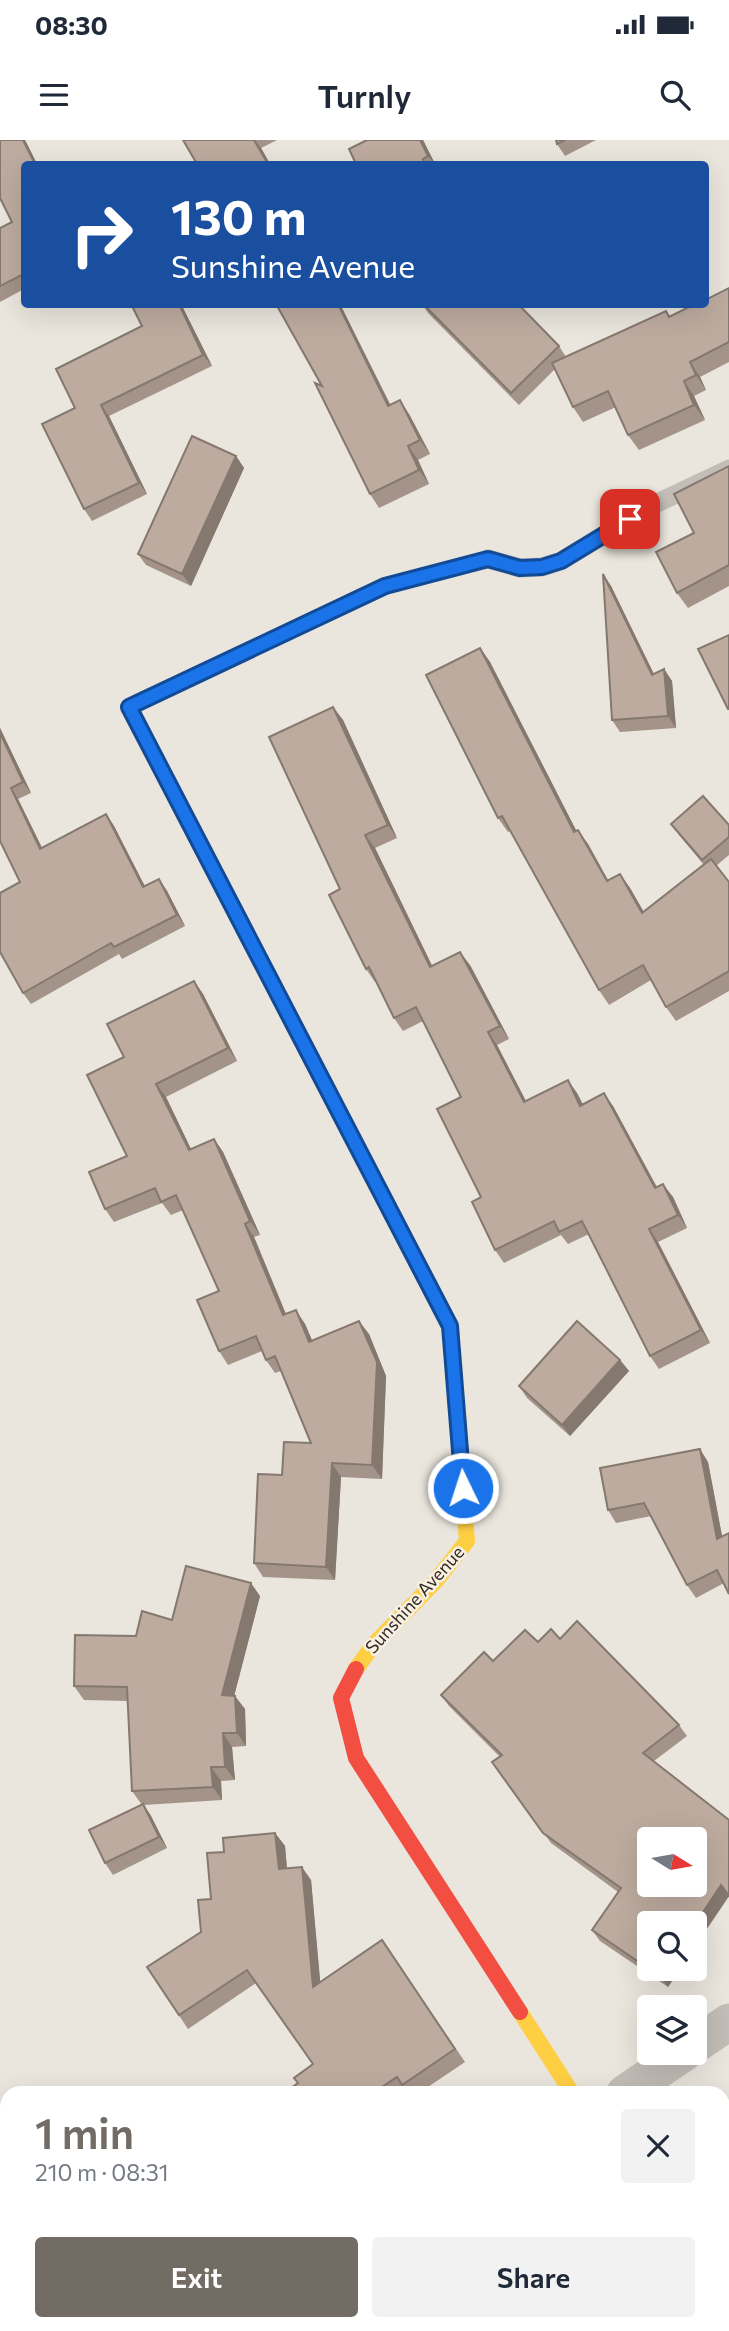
<!DOCTYPE html>
<meta charset="utf-8">
<style>
:root{--surface:#fff;--page:#f2f2f3;--text:#1f2937;--muted:#747a83;--accent:#736c65}
body{margin:0;font-family:Commissioner,sans-serif;background:var(--page);color:var(--text);height:100vh;display:flex;flex-direction:column;font-size:26px;white-space:nowrap}
*{box-sizing:border-box;margin:0}
p{font-size:23px;color:var(--muted)}
.icon{flex:none;width:38px;height:38px;fill:none;stroke:currentColor;stroke-width:2;stroke-linecap:round;stroke-linejoin:round}
.map{position:relative;flex:1;overflow:hidden}
.drawer{position:absolute;left:0px;top:1946px;width:730px;height:245px;display:flex;flex-direction:column;background:var(--surface);border-radius:21px 21px 0 0;box-shadow:0 7px 28px #0002}
.drawer>*{flex:none}
.banner{position:absolute;left:21px;top:21px;width:688px;height:147px;border-radius:7px;box-shadow:0 7px 28px #0002;background:#1a4fa0;color:#fff;overflow:hidden}
.needle{width:46px;rotate:101deg}
.tools{position:absolute;left:637px;top:1687px;display:grid;gap:14px}
.tools a{display:grid;place-items:center;width:70px;height:70px;border-radius:7px;background:var(--surface);box-shadow:0 7px 28px #0002;font-size:35px}
.pin{position:absolute;display:grid;place-items:center;width:60px;height:60px;color:#fff;margin:-30px;border-radius:14px;box-shadow:0 4px 10px #0006}
.me{position:absolute;width:77px;margin:-38px;rotate:356deg;stroke-linejoin:round;filter:drop-shadow(0 0 5px #0008)}
.turn{display:flex;align-items:center;gap:24px;height:147px;padding:0 35px;font-size:32px}
.turn .icon{width:91px;height:91px;stroke-width:2.5}
.turn b{display:block;font-size:49px;line-height:60px}
.round{display:grid;place-items:center;flex:none;width:74px;height:74px;border-radius:7px;background:var(--page)}
.overview{display:flex;align-items:center;justify-content:space-between;height:119px;padding:0 35px}
h1{font-size:42px;font-weight:600;line-height:52px;color:var(--accent)}
.button{display:flex;gap:14px;margin-top:auto;padding:14px 35px}
.button a{flex:1;height:80px;border-radius:7px;background:var(--accent);color:#fff;font-size:28px;font-weight:600;line-height:80px;text-align:center}
.button a+a{background:var(--page);color:var(--text)}
.status{display:flex;justify-content:space-between;align-items:center;height:49px;padding:0 35px;background:var(--surface);direction:ltr}
.status svg{height:19px;fill:currentColor}
header{display:flex;justify-content:space-between;align-items:center;height:91px;padding:0 35px;background:var(--surface);font-size:32px;font-weight:600}
.map>svg:first-child{display:block}
</style>
<div class="status"><b>08:30</b><svg viewBox="0 0 49 12"><path d="M0 12V9h3v3zM5 12V6h3v6zM10 12V3h3v9zM15 12V0h3v12zM26 1h20v11H26zM47 4h2v5h-2z"/></svg></div>
<header><svg class="icon" aria-label="menu" viewBox="0 0 24 24"><path d="M4 6h16M4 12h16M4 18h16"/></svg>Turnly<svg class="icon" aria-label="search" viewBox="0 0 24 24"><circle cx="10" cy="10" r="6"/><path d="M15 15l6 6"/></svg></header>
<div class="map">
<svg width="729" height="2191" viewBox="0 0 729 2191">
<rect width="100%" height="100%" fill="#eae5dd"/>
<g fill="none" stroke-linecap="round" stroke-linejoin="round">
<path stroke="#c2bdb6" stroke-width="19" d="M 488,419 L 520,428 L 542,427 L 561,421 L 653,365 L 729,329"/>
<g stroke="#c2bdb6" stroke-width="37">
<path d="M 695,1905 L 729,1882"/>
<path d="M 625,1953 L 684,1913"/>
<path d="M 723,2154 L 729,2167"/>
<path d="M 281,2191 L 291,2184"/>
</g>
<path stroke="#16e098" stroke-width="16" d="M 182,670 L 450,1187 L 452,1208"/>
<g stroke="#ffcf43" stroke-width="16">
<path d="M 182,670 L 129,567 L 385,446 L 488,419"/>
<path d="M 356,1529 L 374,1504 L 435,1442 L 467,1401 L 452,1208"/>
<path d="M 520,1872 L 572,1953"/>
</g>
<path stroke="#f24e42" stroke-width="16" d="M 356,1529 L 341,1558 L 356,1618 L 520,1872"/>
</g>
<g fill="#a39389">
<path d="M 0,0 L 25,0 L 37,24 L 24,24 L 24,149 L 0,162 L 0,88 L 12,82 Z"/>
<path d="M 183,0 L 277,0 L 261,8 L 270,24 L 197,24 Z"/>
<path d="M 367,0 L 423,0 L 435,24 L 356,24 Z"/>
<path d="M 556,0 L 596,0 L 565,16 L 557,4 Z"/>
<path d="M 729,148 L 729,222 L 700,237 L 706,250 L 694,256 L 705,280 L 639,310 L 628,295 L 616,267 L 583,282 L 573,267 L 555,229 L 519,265 L 428,173 L 422,164 L 518,164 L 559,206 L 566,217 L 666,171 L 671,177 Z"/>
<path d="M 131,164 L 181,164 L 212,226 L 109,276 L 147,354 L 92,381 L 84,369 L 75,268 L 142,186 Z"/>
<path d="M 276,164 L 344,164 L 341,166 L 390,264 L 409,274 L 430,314 L 418,320 L 429,344 L 379,368 L 370,354 L 322,246 Z"/>
<path d="M 236,316 L 244,328 L 191,446 L 146,425 L 138,414 Z"/>
<path d="M 729,326 L 729,446 L 688,468 L 677,453 L 694,393 Z"/>
<path d="M 603,434 L 611,446 L 654,534 L 664,529 L 672,541 L 676,588 L 620,592 L 612,580 Z"/>
<path d="M 480,508 L 490,522 L 576,690 L 588,704 L 608,740 L 620,734 L 630,748 L 644,772 L 704,725 L 679,695 L 671,684 L 729,685 L 729,715 L 716,726 L 729,742 L 729,851 L 676,881 L 666,867 L 651,840 L 609,865 L 599,850 L 510,691 L 508,692 L 498,678 Z"/>
<path d="M 333,567 L 343,580 L 397,698 L 375,708 L 432,826 L 470,825 L 509,899 L 497,905 L 526,961 L 577,953 L 583,964 L 613,966 L 657,1047 L 673,1057 L 687,1088 L 658,1102 L 710,1203 L 659,1229 L 650,1216 L 589,1094 L 568,1104 L 561,1095 L 504,1123 L 495,1110 L 481,1057 L 461,957 L 423,881 L 403,891 L 394,878 L 376,841 L 375,842 L 366,829 L 340,749 Z"/>
<path d="M 0,588 L 31,653 L 18,659 L 42,708 L 106,674 L 114,686 L 144,746 L 159,739 L 167,751 L 185,786 L 122,819 L 119,814 L 31,864 L 23,853 L 20,742 L 0,701 Z"/>
<path d="M 194,841 L 203,854 L 237,921 L 166,957 L 191,1009 L 214,999 L 223,1012 L 260,1095 L 254,1097 L 286,1174 L 305,1184 L 312,1201 L 369,1194 L 386,1236 L 382,1339 L 341,1337 L 335,1440 L 263,1437 L 254,1423 L 282,1335 L 311,1303 L 281,1231 L 275,1233 L 266,1220 L 262,1211 L 228,1225 L 219,1211 L 219,1151 L 183,1070 L 171,1075 L 162,1063 L 114,1082 L 105,1069 L 127,1016 L 124,917 Z"/>
<path d="M 620,1220 L 629,1231 L 570,1296 L 527,1258 L 519,1246 Z"/>
<path d="M 708,1322 L 722,1396 L 724,1443 L 696,1458 L 687,1445 L 651,1376 L 616,1383 L 608,1370 Z"/>
<path d="M 260,1456 L 234,1556 L 245,1569 L 246,1606 L 232,1607 L 235,1640 L 221,1641 L 222,1660 L 144,1665 L 151,1676 L 167,1708 L 113,1735 L 105,1723 L 142,1665 L 132,1651 L 128,1561 L 84,1560 L 74,1546 L 136,1496 L 172,1480 Z"/>
<path d="M 560,1499 L 679,1585 L 687,1596 L 654,1621 L 729,1756 L 668,1847 L 600,1801 L 592,1790 L 618,1752 L 551,1703 L 492,1622 L 500,1617 L 449,1566 L 441,1555 L 493,1521 L 538,1502 Z"/>
<path d="M 275,1693 L 285,1706 L 287,1728 L 311,1740 L 320,1842 L 382,1800 L 465,1922 L 419,1953 L 408,1953 L 406,1951 L 403,1953 L 284,1953 L 298,1943 L 313,1924 L 256,1843 L 188,1889 L 147,1827 L 201,1792 L 224,1712 Z"/>
<path d="M 0,2056 L 7,2070 L 7,2184 L 108,2184 L 111,2191 L 0,2191 Z"/>
</g>
<g fill="#84786f">
<path d="M 23,0 L 25,0 L 37,24 L 35,24 Z"/>
<path d="M 254,0 L 261,8 L 270,24 L 268,24 Z"/>
<path d="M 420,0 L 423,0 L 435,24 L 428,16 Z"/>
<path d="M 179,164 L 181,164 L 212,226 L 203,215 Z"/>
<path d="M 338,164 L 340,164 L 397,279 L 388,266 Z"/>
<path d="M 690,222 L 700,237 L 706,250 L 696,235 Z"/>
<path d="M 684,241 L 694,256 L 705,280 L 694,265 Z"/>
<path d="M 400,260 L 409,274 L 430,314 L 420,300 Z"/>
<path d="M 101,265 L 109,276 L 147,354 L 139,343 Z"/>
<path d="M 408,306 L 418,320 L 429,344 L 419,330 Z"/>
<path d="M 236,316 L 244,328 L 191,446 L 182,434 Z"/>
<path d="M 603,434 L 611,446 L 660,547 L 652,535 Z"/>
<path d="M 480,508 L 490,522 L 584,706 L 574,692 Z"/>
<path d="M 664,529 L 672,541 L 676,588 L 668,576 Z"/>
<path d="M 333,567 L 343,580 L 397,698 L 388,685 Z"/>
<path d="M 0,588 L 31,653 L 23,642 L 0,593 Z"/>
<path d="M 11,648 L 18,659 L 48,720 L 40,709 Z"/>
<path d="M 106,674 L 114,686 L 151,758 L 143,747 Z"/>
<path d="M 578,690 L 588,704 L 616,755 L 607,741 Z"/>
<path d="M 365,695 L 375,708 L 439,840 L 430,827 Z"/>
<path d="M 620,734 L 630,748 L 652,787 L 642,773 Z"/>
<path d="M 159,739 L 167,751 L 185,786 L 177,775 Z"/>
<path d="M 460,812 L 470,825 L 509,899 L 500,886 Z"/>
<path d="M 194,841 L 203,854 L 237,921 L 228,908 Z"/>
<path d="M 488,892 L 497,905 L 533,975 L 524,962 Z"/>
<path d="M 568,940 L 577,953 L 589,979 L 580,966 Z"/>
<path d="M 156,944 L 166,957 L 198,1024 L 189,1010 Z"/>
<path d="M 604,953 L 613,966 L 664,1061 L 655,1048 Z"/>
<path d="M 214,999 L 223,1012 L 260,1095 L 250,1081 Z"/>
<path d="M 663,1044 L 673,1057 L 687,1088 L 678,1075 Z"/>
<path d="M 245,1084 L 254,1097 L 292,1189 L 283,1175 Z"/>
<path d="M 649,1089 L 658,1102 L 710,1203 L 701,1190 Z"/>
<path d="M 296,1170 L 305,1184 L 319,1216 L 309,1202 Z"/>
<path d="M 359,1181 L 369,1194 L 386,1236 L 382,1339 L 372,1325 Z"/>
<path d="M 620,1220 L 629,1231 L 570,1296 L 562,1285 Z"/>
<path d="M 700,1309 L 708,1322 L 725,1412 L 717,1399 Z"/>
<path d="M 332,1323 L 341,1337 L 335,1440 L 326,1427 Z"/>
<path d="M 251,1443 L 260,1456 L 231,1568 L 222,1555 Z"/>
<path d="M 235,1556 L 245,1569 L 246,1606 L 237,1593 Z"/>
<path d="M 223,1593 L 232,1607 L 235,1640 L 225,1627 Z"/>
<path d="M 211,1627 L 221,1641 L 222,1660 L 213,1647 Z"/>
<path d="M 143,1664 L 151,1676 L 167,1708 L 159,1697 Z"/>
<path d="M 275,1693 L 285,1706 L 288,1742 L 279,1729 Z"/>
<path d="M 302,1727 L 311,1740 L 322,1861 L 313,1847 Z"/>
<path d="M 721,1745 L 729,1756 L 695,1806 L 695,1784 Z"/>
<path d="M 665,1829 L 680,1829 L 668,1847 L 660,1836 Z"/>
<path d="M 0,2056 L 7,2070 L 7,2075 L 0,2061 Z"/>
</g>
<g fill="#bdab9f" stroke="#84786f" stroke-width="2" fill-rule="evenodd">
<path d="M 0,0 L 23,0 L 35,24 L 24,24 L 24,134 L 0,146 L 0,88 L 12,82 L 0,58 Z"/>
<path d="M 183,0 L 254,0 L 268,24 L 197,24 Z"/>
<path d="M 367,0 L 420,0 L 428,16 L 423,19 L 425,24 L 356,24 L 349,9 Z"/>
<path d="M 556,0 L 565,0 L 557,4 Z"/>
<path d="M 729,148 L 729,202 L 690,222 L 696,235 L 684,241 L 694,265 L 628,295 L 608,251 L 573,267 L 552,223 L 666,171 L 669,177 L 695,164 L 705,164 L 705,160 Z"/>
<path d="M 131,164 L 179,164 L 203,215 L 101,265 L 139,343 L 84,369 L 42,284 L 75,268 L 56,229 L 142,186 Z"/>
<path d="M 276,164 L 338,164 L 388,266 L 400,260 L 420,300 L 408,306 L 419,330 L 370,354 L 315,243 L 322,246 Z"/>
<path d="M 423,164 L 518,164 L 559,206 L 511,253 Z"/>
<path d="M 192,296 L 236,316 L 182,434 L 138,414 Z"/>
<path d="M 729,326 L 729,425 L 677,453 L 656,412 L 694,393 L 674,354 Z"/>
<path d="M 603,434 L 652,535 L 664,529 L 668,576 L 612,580 Z"/>
<path d="M 729,495 L 729,569 L 728,569 L 698,509 Z"/>
<path d="M 480,508 L 574,692 L 578,690 L 607,741 L 620,734 L 642,773 L 711,719 L 729,742 L 729,831 L 666,867 L 643,825 L 599,850 L 502,676 L 498,678 L 426,535 Z"/>
<path d="M 333,567 L 388,685 L 365,695 L 430,827 L 460,812 L 500,886 L 488,892 L 524,962 L 568,940 L 580,966 L 604,953 L 655,1048 L 663,1044 L 678,1075 L 649,1089 L 701,1190 L 650,1216 L 582,1081 L 559,1092 L 554,1081 L 495,1110 L 472,1062 L 481,1057 L 437,969 L 461,957 L 416,867 L 394,878 L 369,827 L 366,829 L 329,755 L 340,749 L 269,597 Z"/>
<path d="M 0,593 L 23,642 L 11,648 L 40,709 L 106,674 L 143,747 L 159,739 L 177,775 L 114,807 L 111,803 L 23,853 L 0,812 L 0,753 L 20,742 L 0,701 Z"/>
<path d="M 703,656 L 729,685 L 729,697 L 702,720 L 671,684 Z"/>
<path d="M 194,841 L 228,908 L 156,944 L 189,1010 L 214,999 L 250,1081 L 245,1084 L 283,1175 L 296,1170 L 309,1202 L 359,1181 L 377,1222 L 372,1325 L 332,1323 L 326,1427 L 254,1423 L 258,1334 L 282,1335 L 284,1302 L 311,1303 L 275,1216 L 266,1220 L 256,1196 L 219,1211 L 197,1160 L 219,1151 L 176,1055 L 161,1062 L 155,1048 L 105,1069 L 89,1032 L 127,1016 L 87,935 L 124,917 L 107,884 Z"/>
<path d="M 577,1181 L 620,1220 L 562,1285 L 519,1246 Z"/>
<path d="M 700,1309 L 717,1399 L 729,1393 L 729,1454 L 717,1430 L 687,1445 L 644,1363 L 608,1370 L 600,1328 Z"/>
<path d="M 186,1426 L 251,1443 L 222,1555 L 235,1556 L 237,1593 L 223,1593 L 225,1627 L 211,1627 L 213,1647 L 132,1651 L 127,1547 L 74,1546 L 75,1495 L 136,1496 L 142,1471 L 172,1480 Z"/>
<path d="M 577,1481 L 679,1585 L 643,1613 L 729,1680 L 729,1756 L 721,1745 L 695,1784 L 649,1783 L 649,1829 L 592,1790 L 621,1748 L 543,1693 L 492,1622 L 502,1615 L 441,1555 L 484,1512 L 493,1521 L 525,1490 L 538,1502 L 551,1489 L 560,1499 ZM 649,1699 L 695,1699 L 695,1745 L 649,1745 Z"/>
<path d="M 143,1664 L 159,1697 L 105,1723 L 89,1690 Z"/>
<path d="M 275,1693 L 279,1729 L 302,1727 L 313,1847 L 382,1800 L 455,1909 L 402,1945 L 397,1937 L 373,1953 L 284,1953 L 298,1943 L 294,1938 L 313,1924 L 247,1830 L 179,1875 L 147,1827 L 201,1792 L 198,1760 L 211,1759 L 207,1713 L 224,1712 L 223,1698 Z"/>
<path d="M 649,1829 L 665,1829 L 660,1836 Z"/>
<path d="M 0,2061 L 7,2075 L 7,2184 L 21,2184 L 6,2191 L 0,2191 Z"/>
<path d="M 37,2184 L 101,2184 L 86,2191 L 40,2191 Z"/>
<path d="M 428,2184 L 468,2184 L 473,2191 L 433,2191 Z"/>
<path d="M 489,2184 L 633,2184 L 636,2189 L 633,2191 L 479,2191 Z"/>
</g>
<g fill="none" stroke-linecap="round" stroke-linejoin="round">
<defs>
<path id="route" d="M 463,1348 L 450,1186 L 129,567 L 385,446 L 488,419 L 520,428 L 542,427 L 561,421 L 630,379"/>
</defs>
<use href="#route" stroke="#114b97" stroke-width="18"/>
<use href="#route" stroke="#1a73e8" stroke-width="12"/>
</g>
<g text-anchor="middle" stroke-width="5" stroke-linejoin="round" paint-order="stroke">
<g font-size="18" fill="#332b25" stroke="#f8f0e3">
<text transform="translate(415 1460) rotate(-48)" y="6">Sunshine Avenue</text>
</g>
</g>
</svg>
<div class="tools">
<a><svg class="needle" viewBox="-14 -14 28 28"><path d="M0-13l5 13h-10z" fill="#e53935"/><path d="M0 13l5-13h-10z" fill="#747a83"/></svg></a>
<a><svg class="icon" aria-label="search" viewBox="0 0 24 24"><circle cx="10" cy="10" r="6"/><path d="M15 15l6 6"/></svg></a>
<a><svg class="icon" aria-label="layers" viewBox="0 0 24 24"><path d="M12 4l9 5-9 5-9-5zM3 14l9 5 9-5"/></svg></a>
</div>
<div class="pin" style="left:630px;top:379px;background:#d93025"><svg class="icon" aria-label="arrive" viewBox="0 0 24 24"><path d="M6 21V4h12l-3 4 3 4H6"/></svg></div>
<svg class="me" style="left:463px;top:1348px" viewBox="-20 -20 40 40"><circle r="17" fill="#1a73e8" stroke="#fff" stroke-width="3"/><path d="M0-11L8 9 0 5-8 9z" fill="#fff"/></svg>
<div class="banner">
<div class="turn"><svg class="icon" aria-label="right" viewBox="0 0 24 24"><path d="M7 20v-9h11M14 6l5 5-5 5"/></svg><div><b>130 m</b>Sunshine Avenue</div></div>
</div>
<section class="drawer">
<div class="overview"><div><h1>1 min</h1><p>210 m · 08:31</p></div><a class="round"><svg class="icon" aria-label="close" viewBox="0 0 24 24"><path d="M6 6l12 12M18 6L6 18"/></svg></a></div>
<div class="button"><a>Exit</a><a>Share</a></div>
</section>
</div>
